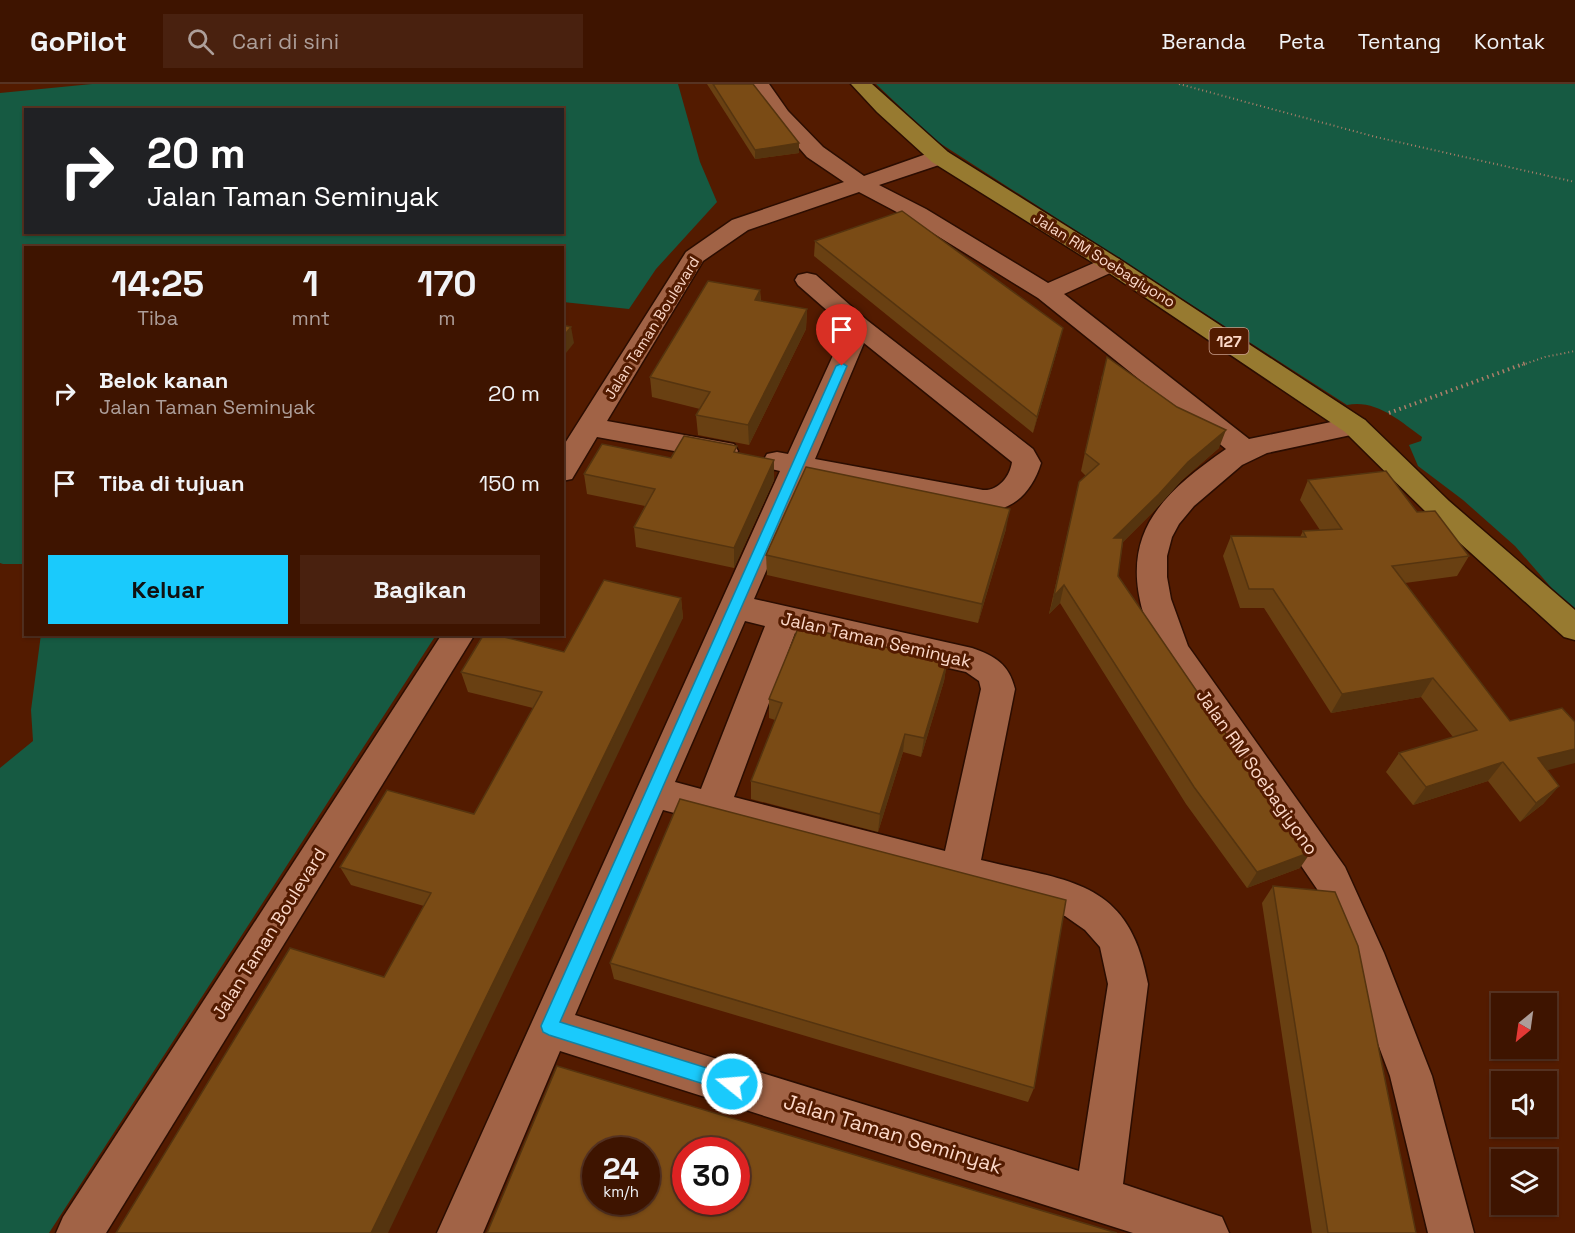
<!DOCTYPE html>
<html lang="id">
<style>
:root{--surface:#3e1400;--page:#49210f;--text:#f1f3f6;--muted:#ad9e99;--line:#573322;--accent:#1acafc}
body{margin:0;font-family:"Space Grotesk",sans-serif;background:var(--page);color:var(--text);height:100vh;display:flex;flex-direction:column;font-size:22px;white-space:nowrap}
*{box-sizing:border-box;margin:0}
p{font-size:20px;color:var(--muted)}
.icon{flex:none;width:33px;height:33px;fill:none;stroke:currentColor;stroke-width:2;stroke-linecap:round;stroke-linejoin:round}
.map{position:relative;flex:1;overflow:hidden}
.panel{position:absolute;left:24px;top:162px;width:540px;height:390px;display:flex;flex-direction:column;background:var(--surface);border-radius:0px;box-shadow:0 2px 4px #0004,0 0 0 2px var(--line)}
.panel>*{flex:none}
.banner{position:absolute;left:24px;top:24px;width:540px;height:126px;border-radius:0px;box-shadow:0 2px 4px #0004,0 0 0 2px var(--line);background:#202124;color:#fff;overflow:hidden}
.needle{width:39px;rotate:209deg}
.fabs{position:absolute;left:1491px;top:909px;display:grid;gap:12px}
.fabs a{display:grid;place-items:center;width:66px;height:66px;border-radius:0px;background:var(--surface);box-shadow:0 2px 4px #0004,0 0 0 2px var(--line);font-size:30px}
.speed{position:absolute;left:582px;top:1053px;display:flex;gap:12px;font-size:30px;font-weight:700;text-align:center}
.speed>*{display:grid;place-content:center;width:78px;height:78px;border-radius:50%;background:var(--surface);box-shadow:0 2px 4px #0004,0 0 0 2px var(--line);line-height:1}
.speed small{font-size:15px;font-weight:400}
.speed .limit{border:9px solid #d22;background:#fff;color:#111}
.pin{position:absolute;display:grid;place-items:center;width:51px;height:51px;color:#fff;margin:-62px -26px;border-radius:50% 50% 50% 0;rotate:-45deg;box-shadow:0 0 6px #0007}
.pin .icon{rotate:45deg}
.me{position:absolute;width:66px;margin:-33px;rotate:287deg;stroke-linejoin:round;filter:drop-shadow(0 0 4px #0008)}
.turn{display:flex;align-items:center;gap:21px;height:126px;padding:0 24px;font-size:27px}
.turn .icon{width:78px;height:78px;stroke-width:2.5}
.turn b{display:block;font-size:42px;line-height:51px}
.eta{display:flex;justify-content:space-evenly;align-items:center;height:102px;text-align:center}
.eta b{font-size:36px;font-weight:800;line-height:42px}
.primary-button{display:flex;gap:12px;margin-top:auto;padding:12px 24px}
.primary-button a{flex:1;height:69px;border-radius:0px;background:var(--accent);color:#111;font-size:24px;font-weight:800;line-height:69px;text-align:center}
.primary-button a+a{background:var(--page);color:var(--text)}
ul{padding:0;list-style:none}
li{display:flex;align-items:center;gap:18px;height:90px;padding:0 24px}
li div{flex:1}
li b{display:block;font-size:22px}
li em{font-style:normal}
header{display:flex;align-items:center;gap:36px;box-sizing:border-box;height:84px;padding:0 30px;background:var(--surface);border-bottom:2px solid var(--line)}
header strong{font-size:28px}
nav{display:flex;gap:33px;margin-inline-start:auto;font-size:21px}
.search{width:420px;height:54px;background:var(--page);display:flex;align-items:center;gap:15px;box-sizing:border-box;padding:0 21px;border-radius:0px;color:var(--muted);font-size:22px}
.map>svg:first-child{display:block}
</style>
<header>
<strong>GoPilot</strong>
<div class="search"><svg class="icon" aria-label="search" viewBox="0 0 24 24"><circle cx="10" cy="10" r="6"/><path d="M15 15l6 6"/></svg>Cari di sini</div>
<nav><a>Beranda</a><a>Peta</a><a>Tentang</a><a>Kontak</a></nav>
</header>
<div class="map">
<svg width="1575" height="1149" viewBox="0 0 1575 1149">
<rect width="100%" height="100%" fill="#531b00"/>
<g fill="#165a42" fill-rule="evenodd">
<path d="M 92,0 L 678,0 L 700,78 L 717,118 L 656,185 L 629,225 L 563,218 L 562,164 L 26,164 L 25,480 L 3,480 L 0,479 L 0,9 ZM 26,26 L 562,26 L 562,148 L 26,148 Z"/>
<path d="M 876,0 L 1575,0 L 1575,531 L 1515,462 L 1463,416 L 1418,382 L 1409,361 L 1421,357 L 1422,353 C 1400,337 1376,315 1347,321 L 935,56 Z"/>
<path d="M 41,550 L 436,551 L 49,1149 L 0,1149 L 0,684 L 33,657 L 31,626 Z"/>
</g>
<g fill="none" stroke-linecap="round" stroke-linejoin="round">
<defs>
<g id="street">
<path d="M 749,0 L 769,0 L 788,27 L 823,63 L 864,92 L 932,68 L 940,67 L 948,68 L 951,73 L 948,78 L 879,101 L 926,125 L 1048,199 L 1103,175 L 1111,173 L 1119,175 L 1123,180 L 1119,185 L 1064,210 L 1249,355 L 1355,333 L 1365,336 L 1369,342 L 1365,348 L 1267,369 L 1242,381 L 1194,422 L 1179,440 L 1172,453 L 1167,472 L 1167,493 L 1171,515 L 1188,562 L 1345,783 L 1384,869 L 1432,992 L 1474,1149 L 1428,1149 L 1390,992 L 1344,869 L 1317,805 L 1161,576 C 1153,561 1148,544 1143,528 C 1120,448 1164,408 1226,365 L 1038,214 L 910,135 L 859,108 L 748,146 L 703,177 L 607,337 L 734,360 L 738,367 L 734,374 L 724,376 L 597,353 L 572,395 L 562,397 L 562,364 L 686,168 L 732,136 L 844,98 L 807,73 L 774,35 Z"/>
<path d="M 807,189 L 816,191 L 868,237 L 1033,365 L 1041,379 C 1034,402 1019,422 995,426 L 807,392 L 754,515 L 972,564 C 995,572 1009,580 1015,605 L 981,776 C 1070,798 1129,795 1148,900 L 1123,1100 L 1222,1133 L 1229,1149 L 1133,1149 L 560,967 L 483,1149 L 437,1149 L 780,387 L 767,384 L 763,377 L 767,370 L 777,368 L 788,370 L 846,243 L 798,201 L 795,196 L 798,191 ZM 864,259 L 1012,378 C 1010,393 998,407 983,406 L 815,375 ZM 745,537 L 765,542 L 701,705 L 675,698 ZM 795,549 L 966,588 L 979,597 L 981,605 L 945,767 L 734,713 ZM 663,726 L 1065,832 L 1085,846 L 1100,863 L 1108,900 L 1079,1087 L 575,931 Z"/>
<path d="M 442,550 L 475,550 L 106,1149 L 56,1149 L 63,1133 Z"/>
</g>
<path id="primary" d="M 851,0 L 872,0 L 948,68 L 1119,175 L 1365,336 L 1449,417 L 1575,526 L 1575,556 L 1564,553 L 1429,431 L 1345,348 L 1103,185 L 932,78 L 877,28 Z"/>
</defs>
<use href="#street" stroke="#2b0d01" stroke-width="3"/>
<use href="#primary" stroke="#2b0d01" stroke-width="3"/>
<g stroke="#ac7f6a" stroke-width="2" stroke-dasharray="1 3" stroke-linecap="butt">
<path d="M 1179,0 L 1376,53 L 1575,98"/>
<path d="M 1522,281 L 1545,273 L 1575,267"/>
</g>
<path stroke="#ac7f6a" stroke-width="4" stroke-dasharray="1.5 4" stroke-linecap="butt" d="M 1389,329 L 1526,279"/>
<use href="#street" fill="#a16346" fill-rule="evenodd"/>
<use href="#primary" fill="#977a30" fill-rule="evenodd"/>
</g>
<g fill="#694012">
<path d="M 707,0 L 753,0 L 799,59 L 799,69 L 755,75 Z"/>
<path d="M 815,157 L 1059,260 L 1033,349 L 814,172 Z"/>
<path d="M 760,206 L 761,217 L 807,225 L 806,245 L 749,361 L 698,351 L 696,331 L 700,325 L 652,313 L 650,293 Z"/>
<path d="M 1102,291 L 1219,364 L 1182,396 L 1153,428 L 1123,458 L 1118,492 L 1300,784 L 1247,804 L 1186,720 L 1060,519 L 1049,530 L 1079,398 L 1086,392 L 1081,387 Z"/>
<path d="M 737,368 L 774,396 L 734,484 L 636,463 L 634,443 L 645,422 L 587,410 L 584,390 L 671,374 Z"/>
<path d="M 1308,396 L 1417,428 L 1469,472 L 1457,492 L 1405,499 L 1559,702 L 1543,720 L 1520,738 L 1488,697 L 1413,721 L 1386,688 L 1399,669 L 1453,653 L 1421,613 L 1331,629 L 1264,524 L 1240,524 L 1223,472 L 1231,452 L 1300,453 L 1303,447 L 1320,446 L 1300,416 Z"/>
<path d="M 1006,445 L 978,539 L 767,491 L 766,471 Z"/>
<path d="M 681,514 L 683,534 L 384,893 L 424,822 L 351,801 L 340,783 L 474,730 L 533,624 L 468,608 L 461,588 L 564,568 Z"/>
<path d="M 947,578 L 944,597 L 921,673 L 903,668 L 878,748 L 751,715 L 751,697 L 775,636 L 769,634 L 769,615 Z"/>
<path d="M 1273,802 L 1416,1149 L 1312,1149 L 1262,819 Z"/>
<path d="M 610,879 L 1034,1004 L 1028,1018 L 614,895 Z"/>
</g>
<g fill="#55340f">
<path d="M 799,59 L 799,69 L 755,75 L 755,66 Z"/>
<path d="M 760,206 L 761,225 L 755,216 Z"/>
<path d="M 807,225 L 806,245 L 749,361 L 748,341 Z"/>
<path d="M 571,243 L 574,259 L 562,274 L 562,254 Z"/>
<path d="M 1063,244 L 1059,260 L 1033,349 L 1037,333 Z"/>
<path d="M 1226,346 L 1219,364 L 1182,396 L 1153,428 L 1109,472 L 1114,454 L 1188,378 Z"/>
<path d="M 774,376 L 774,396 L 734,484 L 734,464 Z"/>
<path d="M 1010,425 L 1006,445 L 978,539 L 982,520 Z"/>
<path d="M 1064,501 L 1060,519 L 1049,530 L 1054,512 Z"/>
<path d="M 681,514 L 683,534 L 388,1149 L 371,1149 Z"/>
<path d="M 947,578 L 944,597 L 921,673 L 924,654 Z"/>
<path d="M 1433,594 L 1421,613 L 1331,629 L 1342,610 Z"/>
<path d="M 905,650 L 903,668 L 878,748 L 880,730 Z"/>
<path d="M 1575,665 L 1575,679 L 1522,693 L 1538,674 Z"/>
<path d="M 1503,678 L 1488,697 L 1413,721 L 1426,703 Z"/>
<path d="M 1559,702 L 1543,720 L 1520,738 L 1536,719 Z"/>
<path d="M 1311,768 L 1300,784 L 1247,804 L 1257,788 Z"/>
</g>
<g fill="#7a4b15" stroke="#55340f" stroke-width="1.5" fill-rule="evenodd">
<path d="M 713,0 L 753,0 L 799,59 L 755,66 Z"/>
<path d="M 902,127 L 1063,244 L 1037,333 L 815,157 Z"/>
<path d="M 708,197 L 760,206 L 755,216 L 807,225 L 748,341 L 696,331 L 710,308 L 650,293 Z"/>
<path d="M 562,241 L 571,243 L 562,254 Z"/>
<path d="M 1107,273 L 1177,323 L 1226,346 L 1188,378 L 1159,410 L 1114,454 L 1123,454 L 1118,492 L 1250,685 L 1253,685 L 1311,768 L 1257,788 L 1194,703 L 1064,501 L 1054,512 L 1079,398 L 1099,380 L 1085,369 Z"/>
<path d="M 684,352 L 737,362 L 734,368 L 774,376 L 734,464 L 634,443 L 655,405 L 584,390 L 602,360 L 671,374 Z"/>
<path d="M 806,383 L 1010,425 L 982,520 L 766,471 Z"/>
<path d="M 1386,387 L 1417,428 L 1435,427 L 1469,472 L 1392,482 L 1510,637 L 1562,624 L 1575,638 L 1575,665 L 1538,674 L 1559,702 L 1536,719 L 1503,678 L 1426,703 L 1399,669 L 1477,646 L 1433,594 L 1342,610 L 1273,505 L 1249,505 L 1231,452 L 1306,453 L 1303,447 L 1342,445 L 1308,396 Z"/>
<path d="M 604,496 L 681,514 L 371,1149 L 116,1149 L 290,864 L 384,893 L 431,809 L 340,783 L 387,706 L 474,730 L 542,608 L 461,588 L 484,550 L 492,550 L 564,568 Z"/>
<path d="M 799,542 L 947,578 L 924,654 L 905,650 L 880,730 L 751,697 L 782,619 L 769,615 Z"/>
<path d="M 680,715 L 1066,816 L 1034,1004 L 610,879 Z"/>
<path d="M 1273,802 L 1335,808 L 1358,862 L 1416,1149 L 1328,1149 Z"/>
<path d="M 557,982 L 1117,1149 L 487,1149 ZM 596,1066 L 646,1066 L 646,1118 L 596,1118 ZM 686,1066 L 736,1066 L 736,1118 L 686,1118 Z"/>
</g>
<path fill="#1acafc" stroke="#1183a4" stroke-width="1.5" d="M 842,279 L 847,282 L 560,938 L 739,994 L 741,1000 L 739,1006 L 732,1009 L 549,951 L 543,948 L 541,942 L 836,282 Z"/>
<g text-anchor="middle" stroke-width="6" stroke-linejoin="round" paint-order="stroke">
<g font-size="15" fill="#fcd8c8" stroke="#531b00">
<text transform="translate(1104 176) rotate(32)" y="5">Jalan RM Soebagiyono</text>
<text transform="translate(652 244) rotate(-58)" y="5">Jalan Taman Boulevard</text>
</g>
<rect fill="#531b00" stroke="#c99f8c" stroke-width="1.5" x="1209.5" y="244" width="39" height="26" rx="4.5"/>
<g font-size="16" font-weight="bold" fill="#fcd8c8">
<text x="1229" y="263">127</text>
</g>
<g font-size="18" fill="#fcd8c8" stroke="#531b00">
<text transform="translate(876 556) rotate(13)" y="6">Jalan Taman Seminyak</text>
<text transform="translate(1257 688) rotate(55)" y="6">Jalan RM Soebagiyono</text>
<text transform="translate(269 850) rotate(-58)" y="6">Jalan Taman Boulevard</text>
</g>
<g font-size="21" fill="#fcd8c8" stroke="#531b00">
<text transform="translate(893 1050) rotate(17)" y="7">Jalan Taman Seminyak</text>
</g>
</g>
</svg>
<div class="fabs">
<a><svg class="needle" viewBox="-14 -14 28 28"><path d="M0-13l5 13h-10z" fill="#e53935"/><path d="M0 13l5-13h-10z" fill="#ad9e99"/></svg></a>
<a><svg class="icon" aria-label="sound" viewBox="0 0 24 24"><path d="M4 9h4l5-4v14l-5-4H4zM17 9q2 3 0 6"/></svg></a>
<a><svg class="icon" aria-label="layers" viewBox="0 0 24 24"><path d="M12 4l9 5-9 5-9-5zM3 14l9 5 9-5"/></svg></a>
</div>
<div class="speed"><div>24<small>km/h</small></div><div class="limit">30</div></div>
<div class="pin" style="left:842px;top:282px;background:#d93025"><svg class="icon" aria-label="arrive" viewBox="0 0 24 24"><path d="M6 21V4h12l-3 4 3 4H6"/></svg></div>
<svg class="me" style="left:732px;top:1000px" viewBox="-20 -20 40 40"><circle r="17" fill="#1acafc" stroke="#fff" stroke-width="3"/><path d="M0-11L8 9 0 5-8 9z" fill="#fff"/></svg>
<div class="banner">
<div class="turn"><svg class="icon" aria-label="right" viewBox="0 0 24 24"><path d="M7 20v-9h11M14 6l5 5-5 5"/></svg><div><b>20 m</b>Jalan Taman Seminyak</div></div>
</div>
<section class="panel">
<div class="eta">
<div><b>14:25</b><p>Tiba</p></div>
<div><b>1</b><p>mnt</p></div>
<div><b>170</b><p>m</p></div>
</div>
<ul>
<li><svg class="icon" aria-label="right" viewBox="0 0 24 24"><path d="M7 20v-9h11M14 6l5 5-5 5"/></svg><div><b>Belok kanan</b><p>Jalan Taman Seminyak</p></div><em>20 m</em></li>
<li><svg class="icon" aria-label="arrive" viewBox="0 0 24 24"><path d="M6 21V4h12l-3 4 3 4H6"/></svg><div><b>Tiba di tujuan</b></div><em>150 m</em></li>
</ul>
<div class="primary-button"><a>Keluar</a><a>Bagikan</a></div>
</section>
</div>
